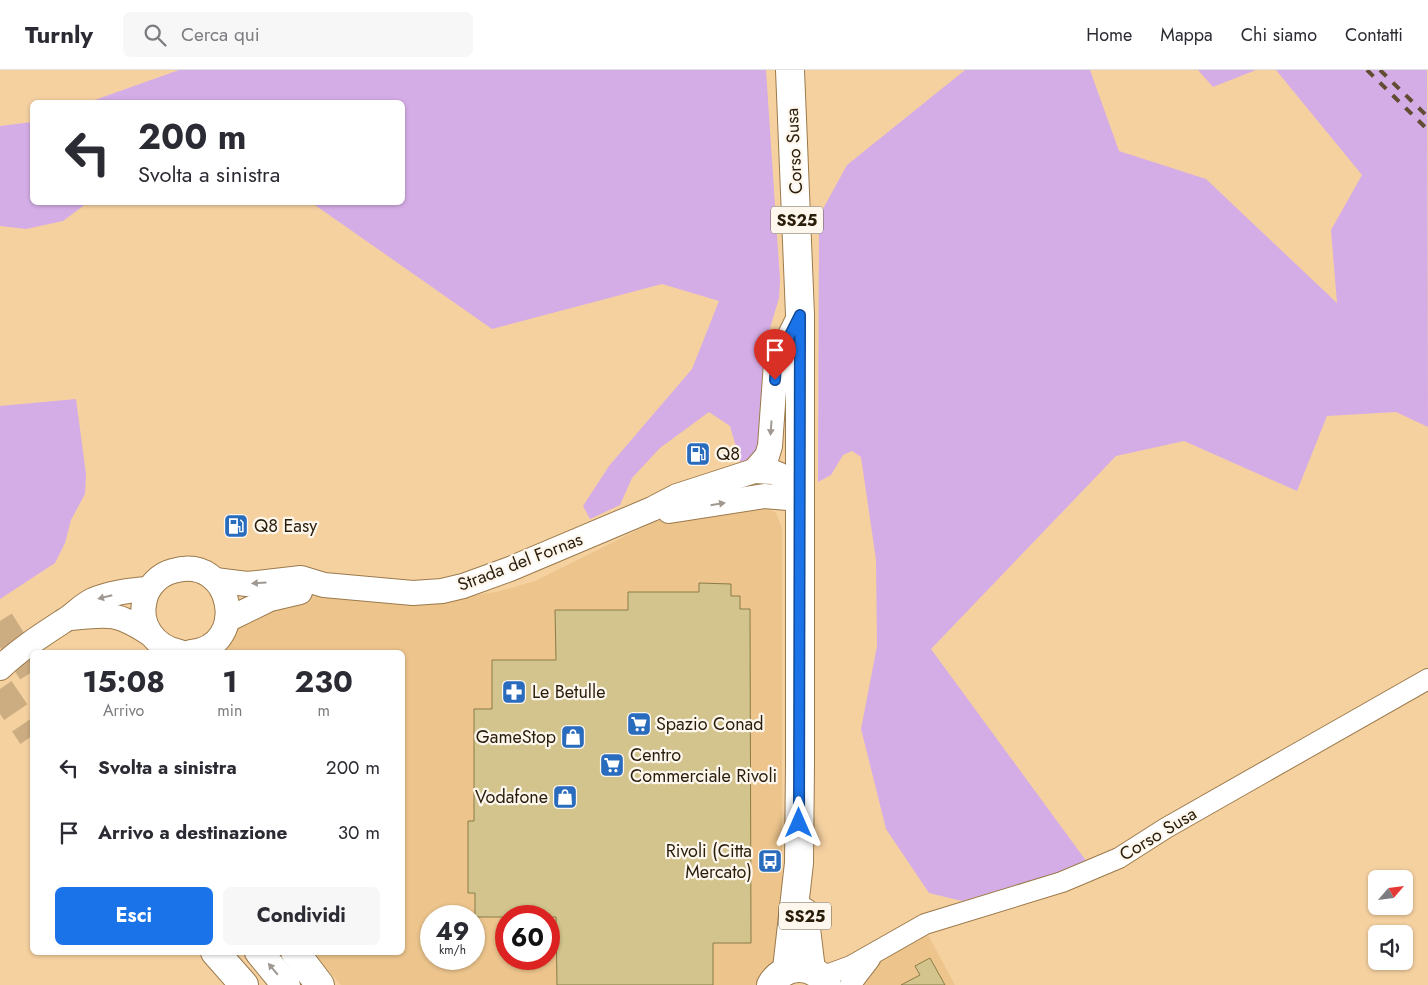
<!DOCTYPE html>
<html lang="it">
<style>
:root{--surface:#fff;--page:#f7f7f7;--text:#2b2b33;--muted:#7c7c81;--line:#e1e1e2;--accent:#1a73e8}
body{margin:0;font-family:Jost,sans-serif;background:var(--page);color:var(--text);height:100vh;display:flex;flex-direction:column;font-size:19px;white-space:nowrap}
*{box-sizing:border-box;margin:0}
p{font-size:16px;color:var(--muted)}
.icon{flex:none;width:28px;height:28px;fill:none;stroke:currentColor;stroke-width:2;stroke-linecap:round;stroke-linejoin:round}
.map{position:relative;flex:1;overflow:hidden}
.sheet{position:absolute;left:30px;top:580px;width:375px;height:305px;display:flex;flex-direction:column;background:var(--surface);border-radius:8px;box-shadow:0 1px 4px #0004}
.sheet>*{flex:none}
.top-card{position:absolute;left:30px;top:30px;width:375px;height:105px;border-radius:8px;box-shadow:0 1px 4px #0004;background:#fff;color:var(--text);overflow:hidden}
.needle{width:32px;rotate:62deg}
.fabs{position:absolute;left:1368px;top:800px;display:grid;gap:10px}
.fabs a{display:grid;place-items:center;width:45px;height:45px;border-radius:8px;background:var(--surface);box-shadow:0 1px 4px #0004;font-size:25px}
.speed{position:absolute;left:420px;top:835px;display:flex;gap:10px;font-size:25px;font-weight:700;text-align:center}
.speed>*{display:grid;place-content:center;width:65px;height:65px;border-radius:50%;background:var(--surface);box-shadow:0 1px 4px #0004;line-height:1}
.speed small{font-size:12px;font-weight:400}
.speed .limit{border:8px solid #d22;background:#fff;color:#111}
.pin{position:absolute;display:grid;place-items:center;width:42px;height:42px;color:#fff;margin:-51px -21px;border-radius:50% 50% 50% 0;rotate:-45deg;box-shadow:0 0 5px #0007}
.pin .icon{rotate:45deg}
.me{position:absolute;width:55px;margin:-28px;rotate:0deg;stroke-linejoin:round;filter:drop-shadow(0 0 4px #0008)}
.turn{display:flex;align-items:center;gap:18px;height:105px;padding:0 25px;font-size:22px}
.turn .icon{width:65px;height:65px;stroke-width:2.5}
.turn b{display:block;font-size:35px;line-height:42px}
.eta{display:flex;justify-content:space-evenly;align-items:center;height:85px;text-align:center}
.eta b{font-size:30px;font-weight:700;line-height:35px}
.primary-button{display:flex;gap:10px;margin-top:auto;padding:10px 25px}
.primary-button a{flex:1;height:58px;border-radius:8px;background:var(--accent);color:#fff;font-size:20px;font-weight:700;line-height:58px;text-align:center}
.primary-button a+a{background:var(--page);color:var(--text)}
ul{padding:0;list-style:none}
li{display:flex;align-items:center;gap:15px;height:65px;padding:0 25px}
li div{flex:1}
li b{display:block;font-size:19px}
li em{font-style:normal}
header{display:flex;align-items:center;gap:30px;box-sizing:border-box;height:70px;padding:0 25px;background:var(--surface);border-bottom:1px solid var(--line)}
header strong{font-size:24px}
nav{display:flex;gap:28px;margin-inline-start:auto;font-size:18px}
.search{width:350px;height:45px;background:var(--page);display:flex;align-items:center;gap:12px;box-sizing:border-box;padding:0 18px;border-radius:8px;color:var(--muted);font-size:19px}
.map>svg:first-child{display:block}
</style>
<header>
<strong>Turnly</strong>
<div class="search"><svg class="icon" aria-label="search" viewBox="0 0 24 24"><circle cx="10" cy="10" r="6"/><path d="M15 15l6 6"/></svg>Cerca qui</div>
<nav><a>Home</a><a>Mappa</a><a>Chi siamo</a><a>Contatti</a></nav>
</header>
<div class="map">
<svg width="1428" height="915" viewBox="0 0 1428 915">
<rect width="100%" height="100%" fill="#f5d1a0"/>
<g fill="#ecc48c" fill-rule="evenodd">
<path d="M 754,436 L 766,437 L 776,443 L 782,458 L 782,865 L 776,896 L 764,915 L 341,915 L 313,883 L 402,882 L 402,582 L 213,582 L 219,575 L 241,556 L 296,528 L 331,525 L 447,529 L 497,522 L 535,511 L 660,449 ZM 431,846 L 474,846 L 474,889 L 431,889 ZM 506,846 L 549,846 L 549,889 L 506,889 Z"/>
<path d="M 927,863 L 955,915 L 856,915 L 868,899 Z"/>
</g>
<g fill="#d5ade6">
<path d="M 179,0 L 766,0 L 780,210 L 779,228 L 768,265 L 764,375 L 742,398 L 730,356 L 709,342 L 660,378 L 632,408 L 620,435 L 590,449 L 583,436 L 609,396 L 692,299 L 719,231 L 662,214 L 492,259 L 312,133 L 402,132 L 402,32 L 89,32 Z"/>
<path d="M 965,0 L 1090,0 L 1119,81 L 1206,109 L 1337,233 L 1331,160 L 1362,105 L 1276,0 L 1427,0 L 1428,357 L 1396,342 L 1327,346 L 1297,421 L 1184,371 L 1116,386 L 931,579 L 1087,792 L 1059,803 L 962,831 L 929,823 L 886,759 L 861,659 L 877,576 L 876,490 L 861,387 L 852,381 L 843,385 L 831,405 L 818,412 L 819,146 L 847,95 Z"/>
<path d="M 1198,0 L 1256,0 L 1213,17 Z"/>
<path d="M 32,52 L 32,132 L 87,133 L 63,151 L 26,159 L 0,156 L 0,56 Z"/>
<path d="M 76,329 L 86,404 L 85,424 L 71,450 L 65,473 L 55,493 L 0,529 L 0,336 Z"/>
</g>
<g fill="#d2c48c" stroke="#8a7c46">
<path d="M 699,513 L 731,514 L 731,526 L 740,526 L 740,539 L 750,539 L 751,873 L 713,873 L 713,915 L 557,915 L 556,847 L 475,847 L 475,823 L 468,823 L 468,751 L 474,751 L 474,639 L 492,639 L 492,590 L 556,590 L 555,540 L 628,540 L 628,522 L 699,522 Z"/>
<path d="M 930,888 L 945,915 L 901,915 L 920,905 L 915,896 Z"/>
</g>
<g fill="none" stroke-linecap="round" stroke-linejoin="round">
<g stroke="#ccad82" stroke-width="28" stroke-dasharray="28 14" stroke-linecap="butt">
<path d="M 0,551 L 32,602"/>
<path d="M 0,619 L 32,666"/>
</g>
<defs>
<g id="minor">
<path d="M 821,907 L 851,896 L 925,854 L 1062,812 L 1119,788 L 1166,758 L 1428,609"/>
<path d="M 850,915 L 870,889"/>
</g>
<g id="tertiary">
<path d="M 754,401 L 767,386 L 770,376 L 776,293 L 800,245"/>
<path d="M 669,441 L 764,426 L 800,429"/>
<path d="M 215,510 L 247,514 L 301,508 L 324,515 L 413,523 L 442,521 L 463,516 L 510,499 L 652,439 L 677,426 L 754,401 L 773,402 L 780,405 L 800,429"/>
<path d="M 71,548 C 109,544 117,542 150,564"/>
<path d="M 227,550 L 270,529 L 300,522"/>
<path d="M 180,582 C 155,577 138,555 145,529 C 148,516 160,504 173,501 C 233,483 250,577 191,582"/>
<path d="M 0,598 C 20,579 42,565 65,550 C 75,544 82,535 93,530 C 110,523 131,520 149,519"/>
</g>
<g id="primary">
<path d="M 804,842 L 811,900"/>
<path d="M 787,899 L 799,793 L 800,694 L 800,245 L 790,0"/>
<path d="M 771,915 C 784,893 814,892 827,915"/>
</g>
<g id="motorway">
<path d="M 215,882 L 244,915"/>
<path d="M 259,882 L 286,915"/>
<path d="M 295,882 L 320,915"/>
</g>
</defs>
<use href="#minor" stroke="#9b7a4c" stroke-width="22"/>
<use href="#tertiary" stroke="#9b7a4c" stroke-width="26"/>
<use href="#primary" stroke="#9b7a4c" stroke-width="30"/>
<use href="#motorway" stroke="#9b7a4c" stroke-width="30"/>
<use href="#minor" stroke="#fff" stroke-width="20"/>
<use href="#tertiary" stroke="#fff" stroke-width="24"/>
<use href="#primary" stroke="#fff" stroke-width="28"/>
<use href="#motorway" stroke="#fff" stroke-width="28"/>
<g stroke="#5f4c31" stroke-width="4" stroke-dasharray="9 9" stroke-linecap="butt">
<path d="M 1367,0 L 1428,60"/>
<path d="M 1380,0 L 1428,47"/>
</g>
</g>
<defs><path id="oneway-solid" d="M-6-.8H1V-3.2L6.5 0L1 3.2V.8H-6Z" transform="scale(1.25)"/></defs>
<g fill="#9f9991">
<use href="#oneway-solid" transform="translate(771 358) rotate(94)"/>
<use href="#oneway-solid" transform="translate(718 434) rotate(-9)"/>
<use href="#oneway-solid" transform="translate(259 513) rotate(176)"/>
<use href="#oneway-solid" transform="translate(105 527) rotate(166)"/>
<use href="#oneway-solid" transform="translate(273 899) rotate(-130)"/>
</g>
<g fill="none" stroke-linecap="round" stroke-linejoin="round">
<defs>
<path id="route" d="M 775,310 L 776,293 L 800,245 L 799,753"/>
</defs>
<use href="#route" stroke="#114b97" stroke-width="12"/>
<use href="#route" stroke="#1a73e8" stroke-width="9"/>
</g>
<defs>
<symbol id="fuel-square" viewBox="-11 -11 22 22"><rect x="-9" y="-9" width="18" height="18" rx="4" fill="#296bbc" stroke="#fef7ee"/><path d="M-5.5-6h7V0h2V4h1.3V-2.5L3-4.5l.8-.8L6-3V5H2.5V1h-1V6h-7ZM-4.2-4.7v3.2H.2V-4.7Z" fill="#fff"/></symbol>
<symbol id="pharmacy-square" viewBox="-11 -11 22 22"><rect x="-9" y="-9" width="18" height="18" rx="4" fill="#296bbc" stroke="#fef7ee"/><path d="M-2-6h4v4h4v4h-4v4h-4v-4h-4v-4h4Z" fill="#fff"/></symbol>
<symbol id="supermarket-square" viewBox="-11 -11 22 22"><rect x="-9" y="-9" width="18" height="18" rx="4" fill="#296bbc" stroke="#fef7ee"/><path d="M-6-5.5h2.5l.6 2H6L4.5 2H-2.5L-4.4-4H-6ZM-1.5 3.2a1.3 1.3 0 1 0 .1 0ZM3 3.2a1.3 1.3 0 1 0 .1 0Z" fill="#fff"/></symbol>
<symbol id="shop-square" viewBox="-11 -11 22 22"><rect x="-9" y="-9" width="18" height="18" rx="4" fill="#296bbc" stroke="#fef7ee"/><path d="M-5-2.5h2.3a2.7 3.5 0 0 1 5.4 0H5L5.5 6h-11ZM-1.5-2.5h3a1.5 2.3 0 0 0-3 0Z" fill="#fff"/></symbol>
<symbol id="bus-square" viewBox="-11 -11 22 22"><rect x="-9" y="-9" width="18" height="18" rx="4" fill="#296bbc" stroke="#fef7ee"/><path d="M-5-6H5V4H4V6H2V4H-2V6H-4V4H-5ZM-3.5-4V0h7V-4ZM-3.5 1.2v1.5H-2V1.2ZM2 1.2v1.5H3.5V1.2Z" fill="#fff"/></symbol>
</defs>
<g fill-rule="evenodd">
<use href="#fuel-square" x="684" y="370" width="28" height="28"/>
<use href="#fuel-square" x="222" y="442" width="28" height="28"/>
<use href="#pharmacy-square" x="500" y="608" width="28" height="28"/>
<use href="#supermarket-square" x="625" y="640" width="28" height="28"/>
<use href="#shop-square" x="559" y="653" width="28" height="28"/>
<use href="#supermarket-square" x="598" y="681" width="28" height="28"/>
<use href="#shop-square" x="551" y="713" width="28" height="28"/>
<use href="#bus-square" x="756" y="777" width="28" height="28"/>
</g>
<g text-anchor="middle" stroke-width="4.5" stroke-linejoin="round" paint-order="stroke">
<g fill="#fef7ee" stroke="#6a5e4e" stroke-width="1">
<rect x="771" y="136.5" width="52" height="27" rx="4"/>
<rect x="779" y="832.5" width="52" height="27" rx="4"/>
</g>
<g font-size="16" font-weight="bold" fill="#2a1d0a">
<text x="797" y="156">SS25</text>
<text x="805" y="852">SS25</text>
</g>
<g font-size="18" fill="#2a1d0a" stroke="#fef7ee">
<text transform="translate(794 81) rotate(-93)" y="6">Corso Susa</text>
<text transform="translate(520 492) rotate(-21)" y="6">Strada del Fornas</text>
<text transform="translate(1158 764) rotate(-31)" y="6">Corso Susa</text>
</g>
<g font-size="18" fill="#2a1d0a" stroke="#fef7ee" text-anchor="start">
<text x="716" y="390">Q8</text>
<text x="254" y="462">Q8 Easy</text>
<text x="532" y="628">Le Betulle</text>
<text x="656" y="660">Spazio Conad</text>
<text x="556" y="673" text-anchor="end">GameStop</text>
<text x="630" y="691">Centro<tspan x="630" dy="21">Commerciale Rivoli</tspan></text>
<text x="548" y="733" text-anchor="end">Vodafone</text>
<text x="752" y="787" text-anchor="end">Rivoli (Citta<tspan x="752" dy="21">Mercato)</tspan></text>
</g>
</g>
</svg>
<div class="fabs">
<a><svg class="needle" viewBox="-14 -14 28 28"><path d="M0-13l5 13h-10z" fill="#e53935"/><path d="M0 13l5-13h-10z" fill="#7c7c81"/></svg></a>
<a><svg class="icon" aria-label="sound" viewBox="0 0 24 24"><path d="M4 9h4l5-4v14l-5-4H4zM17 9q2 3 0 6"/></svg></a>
</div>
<div class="speed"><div>49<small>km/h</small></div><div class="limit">60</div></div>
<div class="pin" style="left:775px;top:310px;background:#d93025"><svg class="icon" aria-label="arrive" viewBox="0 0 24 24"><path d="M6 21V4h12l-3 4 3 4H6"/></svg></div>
<svg class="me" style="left:799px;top:753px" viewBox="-20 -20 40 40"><path d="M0-17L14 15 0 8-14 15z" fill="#1a73e8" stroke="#fff" stroke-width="4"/></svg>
<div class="top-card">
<div class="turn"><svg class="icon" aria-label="left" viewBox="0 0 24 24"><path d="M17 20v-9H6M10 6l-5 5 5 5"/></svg><div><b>200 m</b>Svolta a sinistra</div></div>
</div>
<section class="sheet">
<div class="eta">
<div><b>15:08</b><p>Arrivo</p></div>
<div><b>1</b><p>min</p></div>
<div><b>230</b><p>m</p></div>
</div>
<ul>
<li><svg class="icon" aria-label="left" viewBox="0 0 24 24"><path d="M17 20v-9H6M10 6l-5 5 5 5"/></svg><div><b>Svolta a sinistra</b></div><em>200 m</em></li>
<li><svg class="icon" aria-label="arrive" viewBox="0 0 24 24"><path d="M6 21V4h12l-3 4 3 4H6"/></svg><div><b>Arrivo a destinazione</b></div><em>30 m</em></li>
</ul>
<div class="primary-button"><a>Esci</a><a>Condividi</a></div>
</section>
</div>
